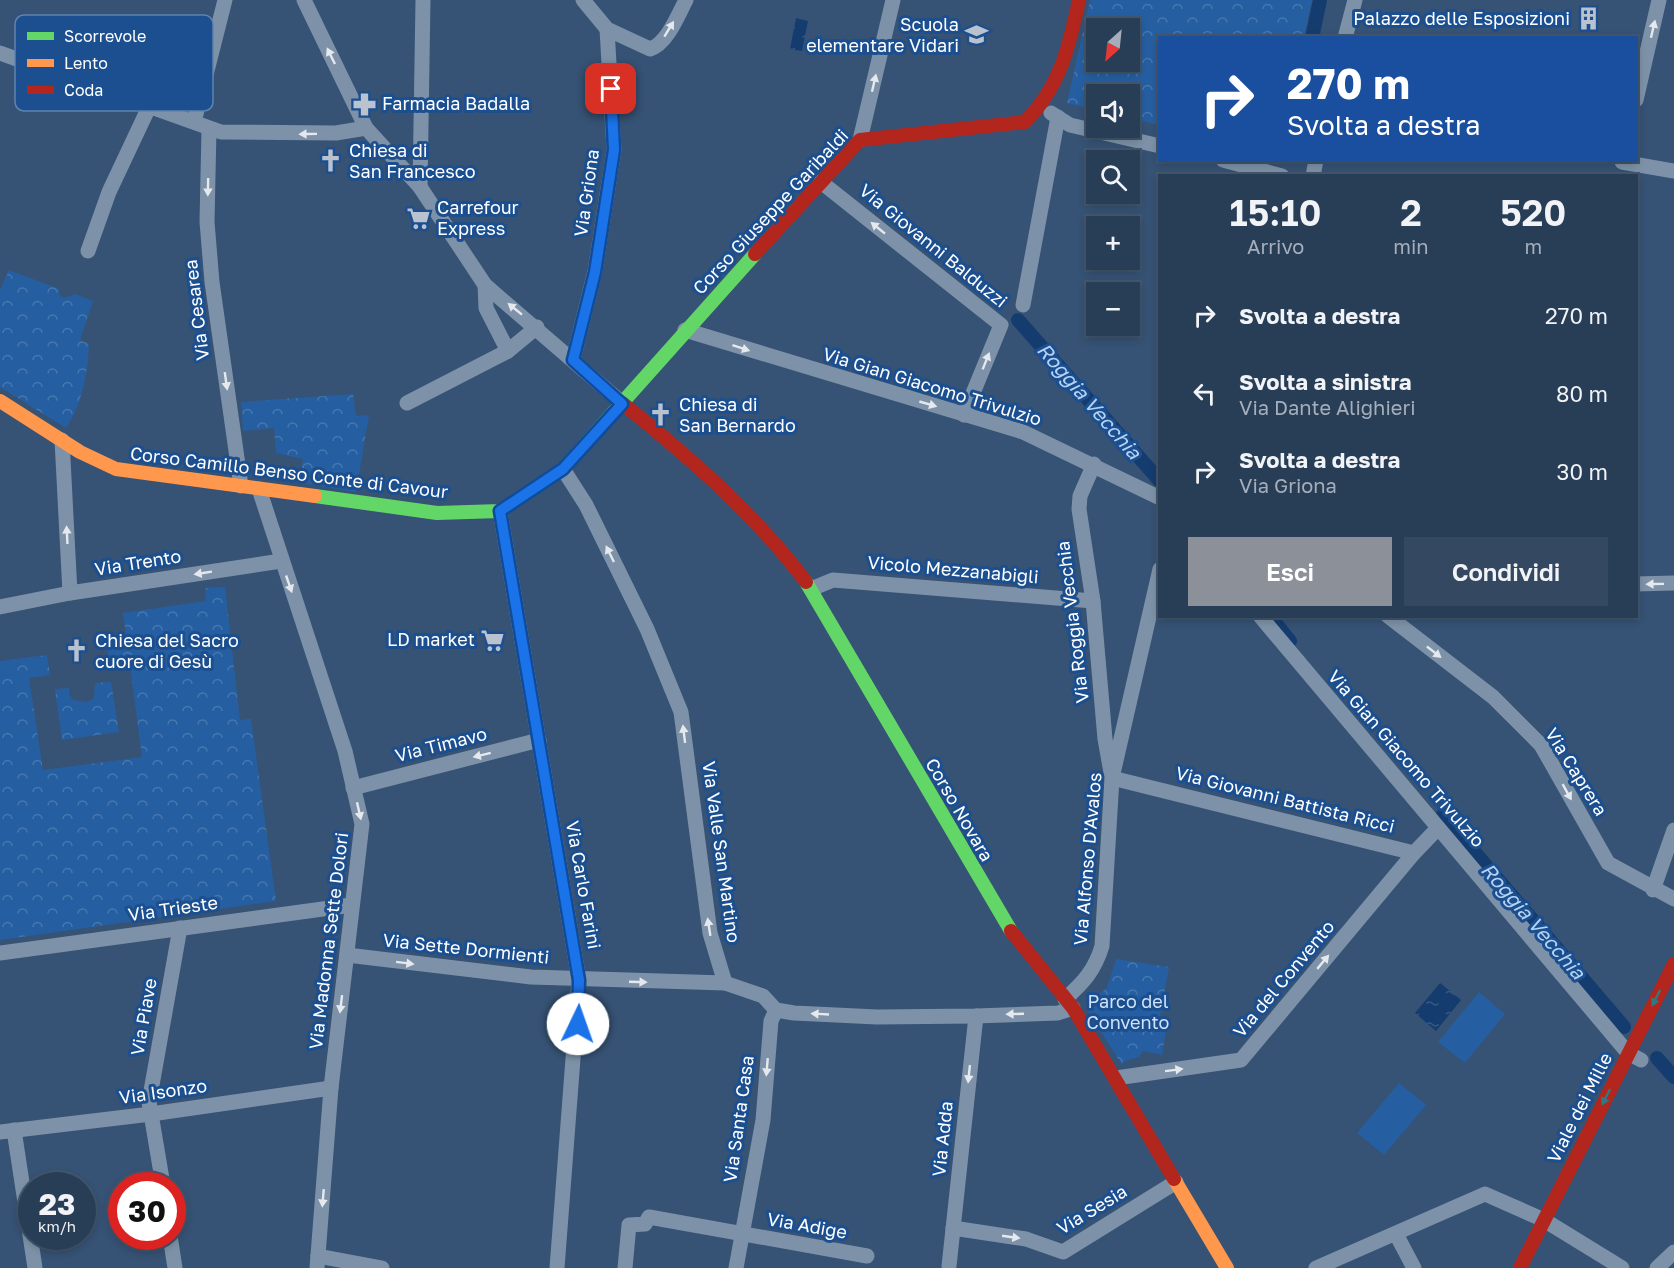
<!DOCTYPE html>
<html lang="it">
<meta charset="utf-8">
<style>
:root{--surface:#283e57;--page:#344961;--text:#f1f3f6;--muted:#a5aeba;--line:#44576d;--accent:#8c9099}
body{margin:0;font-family:"Golos Text",sans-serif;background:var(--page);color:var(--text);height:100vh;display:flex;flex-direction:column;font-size:22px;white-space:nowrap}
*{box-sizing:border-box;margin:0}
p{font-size:20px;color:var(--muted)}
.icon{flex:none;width:33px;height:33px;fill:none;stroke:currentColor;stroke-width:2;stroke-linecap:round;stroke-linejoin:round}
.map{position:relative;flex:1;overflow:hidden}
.sheet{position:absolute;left:1158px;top:174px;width:480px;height:444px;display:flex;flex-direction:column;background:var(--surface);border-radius:0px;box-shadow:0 3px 9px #0003,0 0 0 2px var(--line)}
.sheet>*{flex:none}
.guide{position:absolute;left:1158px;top:36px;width:480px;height:126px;border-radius:0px;box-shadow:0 3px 9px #0003,0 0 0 2px var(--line);background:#1a4fa0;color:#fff;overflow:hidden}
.needle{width:39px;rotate:207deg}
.controls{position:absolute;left:1086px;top:18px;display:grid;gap:12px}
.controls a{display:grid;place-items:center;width:54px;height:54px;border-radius:0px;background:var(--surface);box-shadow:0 3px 9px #0003,0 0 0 2px var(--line);font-size:30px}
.speed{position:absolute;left:18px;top:1172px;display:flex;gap:12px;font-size:30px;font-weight:700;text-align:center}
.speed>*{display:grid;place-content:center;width:78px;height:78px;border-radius:50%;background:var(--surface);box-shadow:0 3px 9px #0003,0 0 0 2px var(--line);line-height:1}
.speed small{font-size:15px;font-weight:400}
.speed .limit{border:9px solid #d22;background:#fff;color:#111}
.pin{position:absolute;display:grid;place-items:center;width:51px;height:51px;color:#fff;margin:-26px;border-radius:12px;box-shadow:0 3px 9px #0006}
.me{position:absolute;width:66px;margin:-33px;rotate:3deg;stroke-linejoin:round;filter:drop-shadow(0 0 4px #0008)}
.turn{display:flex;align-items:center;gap:21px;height:126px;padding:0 30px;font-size:27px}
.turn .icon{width:78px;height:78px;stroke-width:2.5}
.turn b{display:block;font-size:42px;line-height:51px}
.eta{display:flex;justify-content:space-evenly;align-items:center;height:102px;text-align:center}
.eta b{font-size:36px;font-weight:600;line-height:42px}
.cta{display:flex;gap:12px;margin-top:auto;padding:12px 30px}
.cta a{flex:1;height:69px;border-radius:0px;background:var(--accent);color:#fff;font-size:24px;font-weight:600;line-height:69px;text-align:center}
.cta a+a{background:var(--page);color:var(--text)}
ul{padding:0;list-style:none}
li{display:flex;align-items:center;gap:18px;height:78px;padding:0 30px}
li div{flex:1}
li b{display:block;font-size:22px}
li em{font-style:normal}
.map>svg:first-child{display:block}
</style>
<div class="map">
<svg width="1674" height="1268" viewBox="0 0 1674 1268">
<defs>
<pattern id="forest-crowns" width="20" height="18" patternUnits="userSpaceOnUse" patternTransform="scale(1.5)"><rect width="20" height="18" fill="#265fa1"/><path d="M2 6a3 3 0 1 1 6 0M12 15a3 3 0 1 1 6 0" fill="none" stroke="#4777af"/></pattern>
<pattern id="water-ripples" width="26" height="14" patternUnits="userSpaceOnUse" patternTransform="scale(1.5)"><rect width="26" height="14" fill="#153c6e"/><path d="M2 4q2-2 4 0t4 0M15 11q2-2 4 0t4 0" fill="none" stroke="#385984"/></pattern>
</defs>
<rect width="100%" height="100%" fill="#365274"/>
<g fill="#265fa1">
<path d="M 1479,992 L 1505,1014 L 1465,1063 L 1438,1042 Z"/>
<path d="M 1399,1083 L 1426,1105 L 1384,1155 L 1357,1133 Z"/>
</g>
<g fill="url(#forest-crowns)" fill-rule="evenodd">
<path d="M 1090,0 L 1312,0 L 1304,37 L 1160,38 L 1159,125 L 1130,118 L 1130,94 L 1096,94 L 1096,110 L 1067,103 ZM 1096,28 L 1130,28 L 1130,62 L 1096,62 Z"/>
<path d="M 9,270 L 59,289 L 60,296 L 64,298 L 75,294 L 93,301 L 80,340 L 89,344 C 88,372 82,405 66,428 L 0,387 L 0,290 Z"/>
<path d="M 353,394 L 356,416 L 369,415 L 356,492 L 300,483 L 303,459 L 276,453 L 274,428 L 243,431 L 241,402 Z"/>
<path d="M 225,587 L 240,720 L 251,719 L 276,901 L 0,940 L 0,661 L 47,655 L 50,675 L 29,678 L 43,770 L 142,757 L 130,666 L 110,668 L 107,647 L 127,644 L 123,613 L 206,601 L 205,588 Z"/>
<path d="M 111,682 L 119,732 L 62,740 L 55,689 L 69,688 L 69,694 L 73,700 L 87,702 L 94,698 L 95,683 Z"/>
<path d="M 1116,959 L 1169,967 L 1159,1023 L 1167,1025 L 1162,1055 L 1143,1051 L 1139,1057 L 1125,1061 L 1122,1065 L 1088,1011 L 1089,1001 L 1107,988 Z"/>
</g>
<g fill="url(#water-ripples)">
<path d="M 796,18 L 808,21 L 802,51 L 790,49 Z"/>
<path d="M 1440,983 L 1461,1000 L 1436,1031 L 1415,1013 Z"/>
</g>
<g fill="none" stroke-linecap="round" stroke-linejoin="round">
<g stroke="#153c6e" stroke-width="14">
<path d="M 1312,38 L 1320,0"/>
<path d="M 1018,320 L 1160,481"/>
<path d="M 1270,616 L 1290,641"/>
<path d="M 1443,815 L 1624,1027"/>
<path d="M 1657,1058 L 1674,1077"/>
</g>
<g stroke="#7d92a8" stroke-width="15">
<path d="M 304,0 L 366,128 L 420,187 L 485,285 L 622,403"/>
<path d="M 583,0 L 607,29 L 650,49 C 667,44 678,15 686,0"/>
<path d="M 1345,38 L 1355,0"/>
<path d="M 0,53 L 221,132 L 336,133 L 366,128"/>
<path d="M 1636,100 L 1659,0"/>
<path d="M 1051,113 L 1070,125 L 1160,146"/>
<path d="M 194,122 L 225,0"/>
<path d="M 209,129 L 207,222 L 212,282 L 241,486"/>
<path d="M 860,140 L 893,0"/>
<path d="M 1223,160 L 1282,176"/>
<path d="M 1622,162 L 1674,171"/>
<path d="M 1313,176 L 1316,160"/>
<path d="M 821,182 L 1001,325 L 964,415"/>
<path d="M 420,187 L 423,0"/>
<path d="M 88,251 L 109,192 L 149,107"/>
<path d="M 485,285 L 486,308 L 508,351"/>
<path d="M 1023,305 L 1058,117"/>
<path d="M 685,330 L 1023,432 L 1160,498"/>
<path d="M 573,360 L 595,271 L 614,150 L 607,29"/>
<path d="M 407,403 L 508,351 L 537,327"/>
<path d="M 62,440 L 70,593"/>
<path d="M 1094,464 L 1080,496 L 1079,509 L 1093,601 L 1105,739 L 1112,778 L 1414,853 L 1438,828"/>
<path d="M 563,469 L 586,505 L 647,629 L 681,712 L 710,933 L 725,983"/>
<path d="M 259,489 L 345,751 L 362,824 L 331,1088 L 317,1268"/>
<path d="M 500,511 L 579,980 L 557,1268"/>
<path d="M 1636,584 L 1674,583"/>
<path d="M 811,589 L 833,580 L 1093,601"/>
<path d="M 0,607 L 70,593 L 281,561"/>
<path d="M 1260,616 L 1628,1053 L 1641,1060"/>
<path d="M 1388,616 L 1493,697 L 1541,745 L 1608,863 L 1674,899"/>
<path d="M 353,788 L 539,740"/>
<path d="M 1653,890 L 1674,830"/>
<path d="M 0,953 L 352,905"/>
<path d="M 347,955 L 531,977 L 725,983 L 763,996 L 776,1010 L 794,1013 L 877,1017 L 976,1016 L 1058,1013 L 1073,1008"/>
<path d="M 1065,999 C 1083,983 1095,970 1102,946 L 1112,778 L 1160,569"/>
<path d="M 1116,1078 L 1241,1060 L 1414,853"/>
<path d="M 14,1130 L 35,1268"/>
<path d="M 0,1132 L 151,1114 L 331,1088"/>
<path d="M 163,1185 L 149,1102 L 180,928"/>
<path d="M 953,1228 L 1026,1239 L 1063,1252 L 1176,1182"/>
<path d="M 1396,1234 L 1414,1268"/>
<path d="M 170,1236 L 175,1268"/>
<path d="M 318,1256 L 382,1268"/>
<path d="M 949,1266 L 976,1016"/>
<path d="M 625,1268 L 629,1225 L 645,1224 L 649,1217 L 867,1256"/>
<path d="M 736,1268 L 763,1120 L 771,1021 L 776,1010"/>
<path d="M 1316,1268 L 1485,1194 L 1544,1220 L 1622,1268"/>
<path d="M 1657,1268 L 1674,1252"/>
</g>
<g stroke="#63d668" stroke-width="14">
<path d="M 315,496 L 437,513 L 500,511 L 563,469 L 755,254"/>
<path d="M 806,582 L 1011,931"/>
</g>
<g stroke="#ff974d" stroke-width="14">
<path d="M 0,401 L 80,452 L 116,469 L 315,496"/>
<path d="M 1174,1179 L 1227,1268"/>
</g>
<g stroke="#b3261e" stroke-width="14">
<path d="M 755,254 L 860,140 L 1025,122 C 1060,87 1069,47 1079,0"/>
<path d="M 622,403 C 689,457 754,513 806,582"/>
<path d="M 1011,931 L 1073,1008 L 1174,1179"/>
<path d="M 1520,1268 L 1674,964"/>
</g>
</g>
<defs><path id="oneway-solid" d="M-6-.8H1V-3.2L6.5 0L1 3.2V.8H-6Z" transform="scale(1.5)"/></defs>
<g fill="#e5e9ee">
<use href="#oneway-solid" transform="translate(669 29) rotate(-59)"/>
<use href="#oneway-solid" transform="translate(1653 29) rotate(-77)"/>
<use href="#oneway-solid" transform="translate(331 56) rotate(-116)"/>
<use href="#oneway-solid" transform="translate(874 83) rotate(-77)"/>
<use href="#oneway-solid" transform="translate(308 134) rotate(179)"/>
<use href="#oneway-solid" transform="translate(208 187) rotate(91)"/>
<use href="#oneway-solid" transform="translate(878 228) rotate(-141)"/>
<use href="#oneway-solid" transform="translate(515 309) rotate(-141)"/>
<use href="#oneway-solid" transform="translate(741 348) rotate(18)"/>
<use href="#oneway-solid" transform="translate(986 361) rotate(-68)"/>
<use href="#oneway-solid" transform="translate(226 381) rotate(82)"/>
<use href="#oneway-solid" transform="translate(928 404) rotate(16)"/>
<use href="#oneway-solid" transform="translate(67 535) rotate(-93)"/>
<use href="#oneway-solid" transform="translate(610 554) rotate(-116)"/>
<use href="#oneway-solid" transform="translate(203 573) rotate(171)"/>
<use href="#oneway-solid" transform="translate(289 584) rotate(71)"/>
<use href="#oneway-solid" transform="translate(1655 584) rotate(179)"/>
<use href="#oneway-solid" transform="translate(1434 652) rotate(38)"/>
<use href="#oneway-solid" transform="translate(684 734) rotate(-97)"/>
<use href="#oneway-solid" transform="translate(482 755) rotate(166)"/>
<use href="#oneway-solid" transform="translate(1567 792) rotate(61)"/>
<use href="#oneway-solid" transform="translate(359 811) rotate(77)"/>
<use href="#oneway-solid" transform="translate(709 927) rotate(-99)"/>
<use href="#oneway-solid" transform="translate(1323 962) rotate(-50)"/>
<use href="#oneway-solid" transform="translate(405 963) rotate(7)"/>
<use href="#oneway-solid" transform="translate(638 982) rotate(2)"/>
<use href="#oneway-solid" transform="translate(341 1004) rotate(97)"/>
<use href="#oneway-solid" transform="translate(820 1014) rotate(-177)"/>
<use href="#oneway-solid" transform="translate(1015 1014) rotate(178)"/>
<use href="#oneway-solid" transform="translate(767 1067) rotate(95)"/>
<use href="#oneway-solid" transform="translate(1174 1070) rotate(-7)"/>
<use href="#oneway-solid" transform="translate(969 1074) rotate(96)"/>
<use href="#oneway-solid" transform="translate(323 1198) rotate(95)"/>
<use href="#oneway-solid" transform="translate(1011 1237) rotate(8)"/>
</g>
<g fill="#317883">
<use href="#oneway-solid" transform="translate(1656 998) rotate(117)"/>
<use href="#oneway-solid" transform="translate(1606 1097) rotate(117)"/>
</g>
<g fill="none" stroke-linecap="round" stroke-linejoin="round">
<defs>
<path id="route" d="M 578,1024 L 579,980 L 500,511 L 563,469 L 622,404 L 573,360 L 595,272 L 614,150 L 611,89"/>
</defs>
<use href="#route" stroke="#114b97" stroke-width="15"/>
<use href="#route" stroke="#1a73e8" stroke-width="10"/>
</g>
<defs>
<symbol id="building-bare" viewBox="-9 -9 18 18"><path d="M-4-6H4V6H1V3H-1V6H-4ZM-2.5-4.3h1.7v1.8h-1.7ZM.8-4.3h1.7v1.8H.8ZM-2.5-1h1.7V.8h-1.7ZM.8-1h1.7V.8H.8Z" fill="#b9c2ce" stroke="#1b4f8f" stroke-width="2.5" paint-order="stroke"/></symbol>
<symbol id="school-bare" viewBox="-9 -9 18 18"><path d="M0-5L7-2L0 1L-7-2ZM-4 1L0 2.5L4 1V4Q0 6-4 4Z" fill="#b9c2ce" stroke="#1b4f8f" stroke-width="2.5" paint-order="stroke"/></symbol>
<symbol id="pharmacy-bare" viewBox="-9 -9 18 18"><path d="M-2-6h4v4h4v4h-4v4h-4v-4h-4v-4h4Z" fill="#b9c2ce" stroke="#1b4f8f" stroke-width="2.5" paint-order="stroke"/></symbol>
<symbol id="church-bare" viewBox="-9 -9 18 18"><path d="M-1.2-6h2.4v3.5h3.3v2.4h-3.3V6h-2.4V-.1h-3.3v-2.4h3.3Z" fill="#b9c2ce" stroke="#1b4f8f" stroke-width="2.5" paint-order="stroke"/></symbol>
<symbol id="supermarket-bare" viewBox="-9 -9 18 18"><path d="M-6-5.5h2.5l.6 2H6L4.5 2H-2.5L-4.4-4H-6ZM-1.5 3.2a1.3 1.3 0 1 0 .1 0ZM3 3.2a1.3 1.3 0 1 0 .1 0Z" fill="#b9c2ce" stroke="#1b4f8f" stroke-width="2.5" paint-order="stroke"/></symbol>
</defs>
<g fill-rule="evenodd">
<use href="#building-bare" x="1572" y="2" width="33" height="33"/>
<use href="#school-bare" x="960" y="18" width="33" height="33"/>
<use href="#pharmacy-bare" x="348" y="88" width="33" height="33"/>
<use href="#church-bare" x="314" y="144" width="33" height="33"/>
<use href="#supermarket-bare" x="402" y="202" width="33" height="33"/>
<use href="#church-bare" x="644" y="398" width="33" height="33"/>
<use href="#supermarket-bare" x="476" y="624" width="33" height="33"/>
<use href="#church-bare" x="60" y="634" width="33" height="33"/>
</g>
<g text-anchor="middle" stroke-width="6" stroke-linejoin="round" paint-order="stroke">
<g font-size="18" fill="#fff" stroke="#1b4f8f" text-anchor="start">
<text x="1570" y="25" text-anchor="end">Palazzo delle Esposizioni</text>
<text x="959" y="31" text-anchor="end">Scuola<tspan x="959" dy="21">elementare Vidari</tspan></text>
<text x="382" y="110">Farmacia Badalla</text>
<text x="349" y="157">Chiesa di<tspan x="349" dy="21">San Francesco</tspan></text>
<text x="437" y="214">Carrefour<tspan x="437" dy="21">Express</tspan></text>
<text x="679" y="411">Chiesa di<tspan x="679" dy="21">San Bernardo</tspan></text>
<text x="475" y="646" text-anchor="end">LD market</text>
<text x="95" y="647">Chiesa del Sacro<tspan x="95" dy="21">cuore di Gesù</tspan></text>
</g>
<g font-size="18" fill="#fff" stroke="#1b4f8f">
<text transform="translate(587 193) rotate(-82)" y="6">Via Griona</text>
<text transform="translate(771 212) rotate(-47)" y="6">Corso Giuseppe Garibaldi</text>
<text transform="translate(933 246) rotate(39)" y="6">Via Giovanni Balduzzi</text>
<text transform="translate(197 310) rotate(-97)" y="6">Via Cesarea</text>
<text transform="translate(932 387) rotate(17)" y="6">Via Gian Giacomo Trivulzio</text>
<text transform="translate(289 473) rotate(7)" y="6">Corso Camillo Benso Conte di Cavour</text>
<text transform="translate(138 563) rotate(-9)" y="6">Via Trento</text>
<text transform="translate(953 570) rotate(5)" y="6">Vicolo Mezzanabigli</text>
<text transform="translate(1073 622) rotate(-97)" y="6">Via Roggia Vecchia</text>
<text transform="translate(441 745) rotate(-14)" y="6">Via Timavo</text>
<text transform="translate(1406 759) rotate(49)" y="6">Via Gian Giacomo Trivulzio</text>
<text transform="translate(1576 772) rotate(58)" y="6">Via Caprera</text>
<text transform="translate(1285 800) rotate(14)" y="6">Via Giovanni Battista Ricci</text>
<text transform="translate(959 810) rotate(60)" y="6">Corso Novara</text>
<text transform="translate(721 852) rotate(82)" y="6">Via Valle San Martino</text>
<text transform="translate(1088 859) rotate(-85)" y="6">Via Alfonso D'Avalos</text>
<text transform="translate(583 885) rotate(80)" y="6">Via Carlo Farini</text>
<text transform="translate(173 909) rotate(-8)" y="6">Via Trieste</text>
<text transform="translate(329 941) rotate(-83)" y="6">Via Madonna Sette Dolori</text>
<text transform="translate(466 949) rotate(6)" y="6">Via Sette Dormienti</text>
<text transform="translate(1284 979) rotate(-50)" y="6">Via del Convento</text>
<text transform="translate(144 1017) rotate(-80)" y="6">Via Piave</text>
<text transform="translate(163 1092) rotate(-8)" y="6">Via Isonzo</text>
<text transform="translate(1580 1108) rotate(-63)" y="6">Viale dei Mille</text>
<text transform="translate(739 1119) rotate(-82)" y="6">Via Santa Casa</text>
<text transform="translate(943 1139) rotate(-84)" y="6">Via Adda</text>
<text transform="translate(1092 1210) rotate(-31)" y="6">Via Sesia</text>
<text transform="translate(807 1226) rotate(10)" y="6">Via Adige</text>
</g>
<g font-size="18" fill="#cfe3fa" stroke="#1b4f8f">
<text x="1128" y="1008">Parco del<tspan x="1128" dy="21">Convento</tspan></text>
</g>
<g font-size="20" font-style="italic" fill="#b5d3f5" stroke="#1b4f8f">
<text transform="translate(1089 401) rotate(49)" y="7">Roggia Vecchia</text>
<text transform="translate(1533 921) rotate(49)" y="7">Roggia Vecchia</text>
</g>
</g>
<rect x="15" y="15" width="198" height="96" rx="9" fill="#1b4f8f" stroke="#5f84b1" stroke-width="1.5"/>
<rect x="27" y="32" width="27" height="8" fill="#63d668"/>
<rect x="27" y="59" width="27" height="8" fill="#ff974d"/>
<rect x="27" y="86" width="27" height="8" fill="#b3261e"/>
<g font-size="16" fill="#fff">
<text x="64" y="42">Scorrevole</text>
<text x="64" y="69">Lento</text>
<text x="64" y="96">Coda</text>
</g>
</svg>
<div class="controls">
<a><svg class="needle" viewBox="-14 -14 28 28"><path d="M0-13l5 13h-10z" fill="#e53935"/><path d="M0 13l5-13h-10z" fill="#a5aeba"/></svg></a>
<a><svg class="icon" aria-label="sound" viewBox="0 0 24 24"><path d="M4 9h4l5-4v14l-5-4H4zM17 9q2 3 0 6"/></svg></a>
<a><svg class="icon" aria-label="search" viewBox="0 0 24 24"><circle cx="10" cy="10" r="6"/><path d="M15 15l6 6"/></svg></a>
<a>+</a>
<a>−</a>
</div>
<div class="speed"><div>23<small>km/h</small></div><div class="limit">30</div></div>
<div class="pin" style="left:611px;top:89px;background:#d93025"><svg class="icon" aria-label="arrive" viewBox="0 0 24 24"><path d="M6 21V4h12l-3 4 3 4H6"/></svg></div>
<svg class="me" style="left:578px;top:1024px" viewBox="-20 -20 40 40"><circle r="19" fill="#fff"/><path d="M0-13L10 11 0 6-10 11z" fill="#1a73e8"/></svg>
<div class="guide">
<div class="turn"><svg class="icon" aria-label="right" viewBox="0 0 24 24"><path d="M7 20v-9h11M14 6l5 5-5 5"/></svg><div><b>270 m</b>Svolta a destra</div></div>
</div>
<section class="sheet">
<div class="eta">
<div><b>15:10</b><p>Arrivo</p></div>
<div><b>2</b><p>min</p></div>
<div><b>520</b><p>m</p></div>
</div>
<ul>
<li><svg class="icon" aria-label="right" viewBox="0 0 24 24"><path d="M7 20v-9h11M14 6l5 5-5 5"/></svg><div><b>Svolta a destra</b></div><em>270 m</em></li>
<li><svg class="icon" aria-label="left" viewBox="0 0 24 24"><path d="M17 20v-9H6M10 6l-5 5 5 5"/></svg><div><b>Svolta a sinistra</b><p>Via Dante Alighieri</p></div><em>80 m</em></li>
<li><svg class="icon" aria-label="right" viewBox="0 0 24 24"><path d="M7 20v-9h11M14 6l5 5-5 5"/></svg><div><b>Svolta a destra</b><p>Via Griona</p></div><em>30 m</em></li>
</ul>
<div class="cta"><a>Esci</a><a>Condividi</a></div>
</section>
</div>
